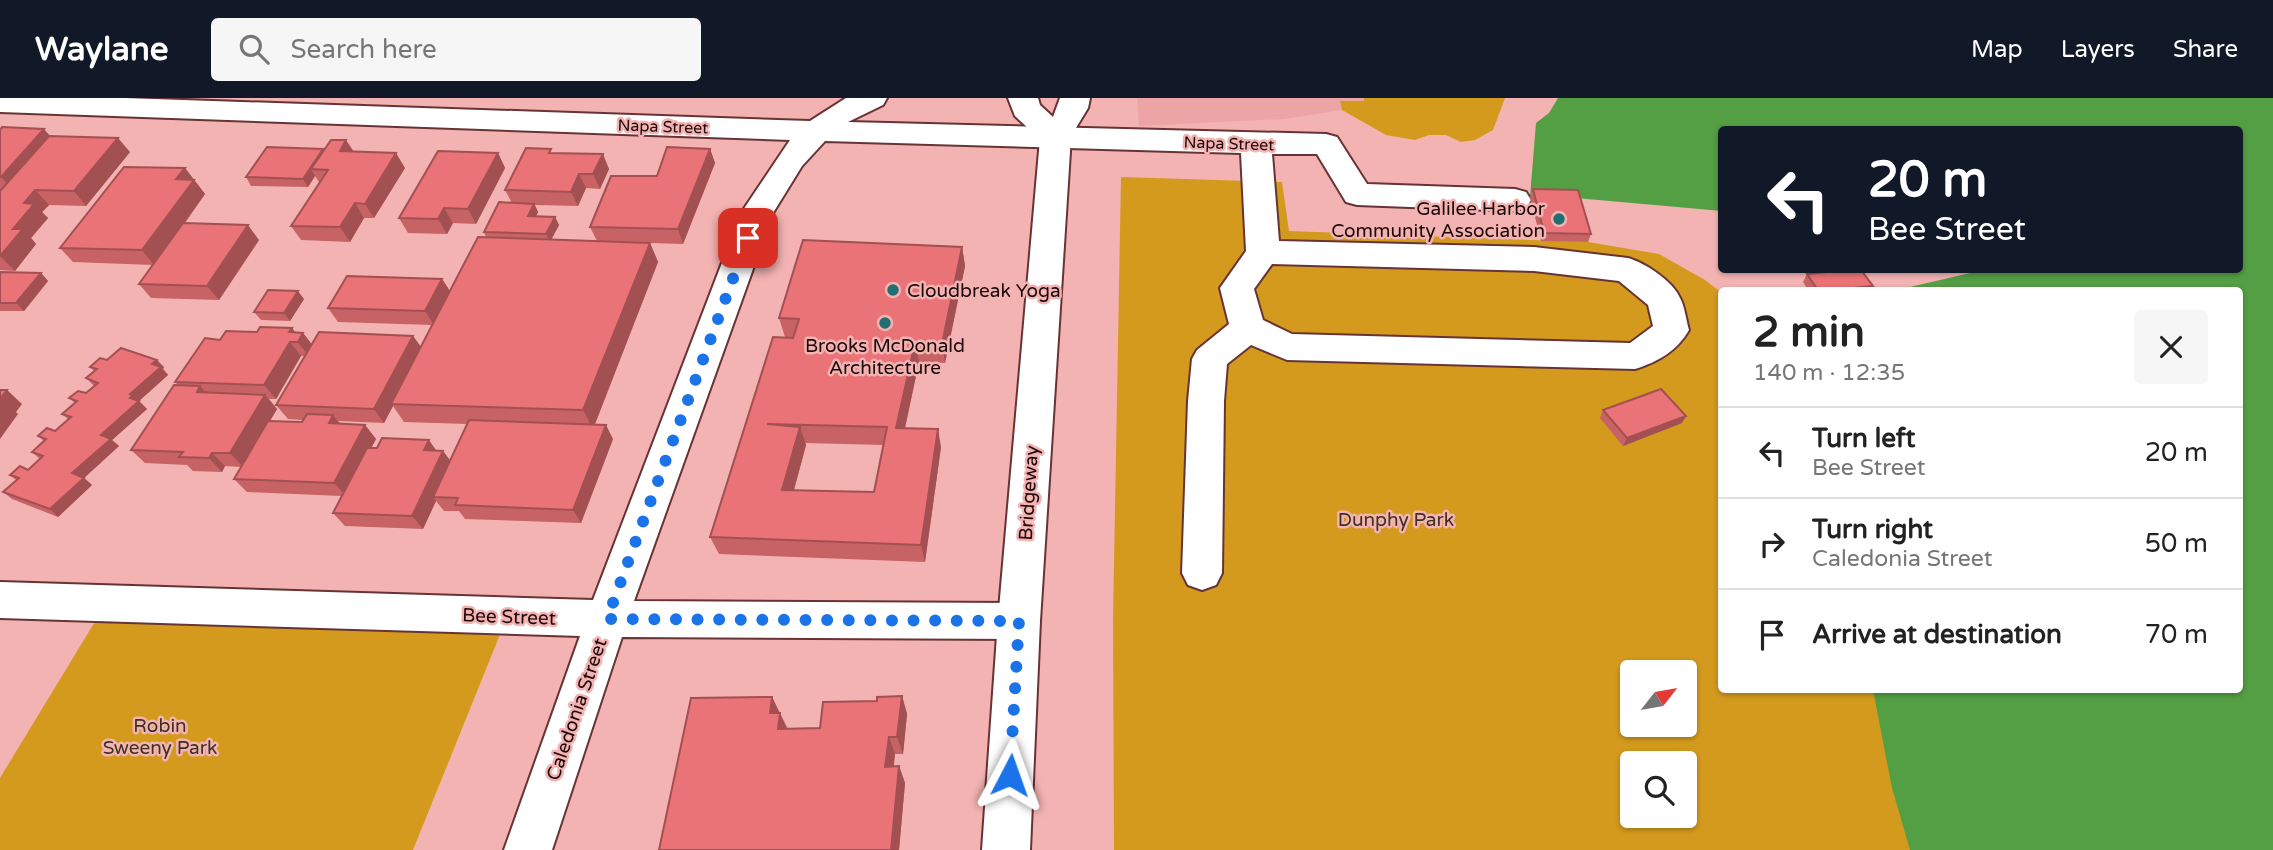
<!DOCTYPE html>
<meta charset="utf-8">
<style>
:root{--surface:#fff;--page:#f6f6f6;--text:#222;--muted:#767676;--line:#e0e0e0;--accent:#111827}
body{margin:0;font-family:"Varela Round",sans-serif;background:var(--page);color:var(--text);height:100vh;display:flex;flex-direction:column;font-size:26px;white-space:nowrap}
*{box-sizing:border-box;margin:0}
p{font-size:23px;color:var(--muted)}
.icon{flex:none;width:38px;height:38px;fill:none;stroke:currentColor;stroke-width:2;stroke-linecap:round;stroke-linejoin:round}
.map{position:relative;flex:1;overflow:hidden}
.details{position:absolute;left:1718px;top:189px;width:525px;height:406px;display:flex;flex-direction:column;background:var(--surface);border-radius:7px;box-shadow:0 2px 5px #0004}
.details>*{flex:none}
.guide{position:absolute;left:1718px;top:28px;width:525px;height:147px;border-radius:7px;box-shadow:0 2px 5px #0004;background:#111827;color:#fff;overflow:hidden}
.needle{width:46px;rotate:59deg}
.controls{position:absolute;left:1620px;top:562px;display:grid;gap:14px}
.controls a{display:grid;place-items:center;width:77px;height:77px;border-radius:7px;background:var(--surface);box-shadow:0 2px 5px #0004;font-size:35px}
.pin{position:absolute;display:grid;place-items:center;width:60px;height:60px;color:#fff;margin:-30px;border-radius:14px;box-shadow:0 4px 10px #0006}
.me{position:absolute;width:77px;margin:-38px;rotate:4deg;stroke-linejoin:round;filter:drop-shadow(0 0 5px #0008)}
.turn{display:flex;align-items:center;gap:24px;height:147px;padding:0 35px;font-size:32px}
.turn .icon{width:91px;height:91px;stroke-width:2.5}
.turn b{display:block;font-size:49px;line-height:60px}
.round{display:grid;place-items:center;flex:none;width:74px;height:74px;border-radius:7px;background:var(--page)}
.headline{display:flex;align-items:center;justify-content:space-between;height:119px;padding:0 35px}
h1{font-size:42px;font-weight:700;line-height:52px}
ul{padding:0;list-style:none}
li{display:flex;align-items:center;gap:21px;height:91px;padding:0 35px;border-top:2px solid var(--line)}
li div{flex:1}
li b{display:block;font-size:26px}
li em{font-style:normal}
header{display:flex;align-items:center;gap:42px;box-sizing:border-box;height:98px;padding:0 35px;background:var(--accent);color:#fff}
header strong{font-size:33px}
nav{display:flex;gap:38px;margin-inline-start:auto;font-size:24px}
.search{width:490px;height:63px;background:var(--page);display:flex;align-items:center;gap:18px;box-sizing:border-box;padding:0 24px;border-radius:7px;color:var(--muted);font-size:26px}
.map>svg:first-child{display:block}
</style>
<header>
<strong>Waylane</strong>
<div class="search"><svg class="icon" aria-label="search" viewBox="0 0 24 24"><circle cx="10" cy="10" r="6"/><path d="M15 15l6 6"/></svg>Search here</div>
<nav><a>Map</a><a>Layers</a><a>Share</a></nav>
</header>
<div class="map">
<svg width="2273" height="752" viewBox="0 0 2273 752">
<rect width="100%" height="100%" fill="#f3b3b2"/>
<path fill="#eca5a4" d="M 1137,0 L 1364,0 L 1365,3 L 1340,3 L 1342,12 L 1284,21 L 1139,28 Z"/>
<g fill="#d39a1e" fill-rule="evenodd">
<path d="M 1364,0 L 1505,0 L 1493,32 L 1475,42 L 1461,44 L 1446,37 L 1429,37 L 1415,42 L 1386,37 L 1342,12 L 1340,3 L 1364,3 Z"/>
<path d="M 1121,79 L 1282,84 L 1289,133 L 1588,144 L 1659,156 L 1705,182 L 1722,195 L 1722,592 L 1970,592 L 2072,752 L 1114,752 L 1113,521 ZM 1633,574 L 1685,574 L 1685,626 L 1633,626 ZM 1633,665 L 1685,665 L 1685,718 L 1633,718 Z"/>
<path d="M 96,522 L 501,534 L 413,752 L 0,752 L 0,680 Z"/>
</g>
<path fill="#549e44" d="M 1558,0 L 2273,0 L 2273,752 L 1910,752 L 1892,690 L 1873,592 L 2240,592 L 2240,192 L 1897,192 L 1983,172 L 2240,172 L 2240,32 L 1722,32 L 1722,113 L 1576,100 L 1530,99 L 1536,25 L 1549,15 Z"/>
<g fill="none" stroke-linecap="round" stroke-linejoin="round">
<defs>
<path id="minor" d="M 0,0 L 125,0 L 810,23 L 846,0 L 887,0 L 883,7 L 848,24 L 1326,36 L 1337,39 L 1367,86 L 1515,91 L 1526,94 L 1531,102 L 1526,110 L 1515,113 L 1357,107 L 1346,104 L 1317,56 L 1272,56 L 1279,143 L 1534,149 L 1628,160 C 1645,165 1673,183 1680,200 C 1685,209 1686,222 1689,232 C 1677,253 1658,264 1635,271 L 1287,262 L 1251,247 L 1227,266 L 1224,303 L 1222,475 L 1216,487 L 1202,492 L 1188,487 L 1182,475 L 1188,303 L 1192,261 L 1197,252 L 1229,226 L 1220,190 L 1246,153 L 1241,55 L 825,43 L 802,68 L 773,115 L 634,503 L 1019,505 L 1034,510 L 1040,523 L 1034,536 L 1019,541 L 622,539 L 552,752 L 504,752 L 580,538 L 0,520 L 0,484 L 593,502 L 741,115 L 790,42 L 0,14 ZM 1272,166 L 1534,173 L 1619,183 L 1648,207 L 1653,228 L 1630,245 L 1292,236 L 1263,222 L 1254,191 Z"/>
<path id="major" d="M 1008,0 L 1038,0 L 1040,7 L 1053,19 L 1060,0 L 1090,0 L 1088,10 L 1071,38 L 1040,523 L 1030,752 L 982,752 L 998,523 L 1040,41 L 1015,18 Z"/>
</defs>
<use href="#minor" stroke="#673334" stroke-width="4"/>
<use href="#major" stroke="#673334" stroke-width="4"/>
<use href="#minor" fill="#fff" fill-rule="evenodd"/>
<use href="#major" fill="#fff" fill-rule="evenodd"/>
</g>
<g fill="#c86365" fill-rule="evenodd">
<path d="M 0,32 L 50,38 L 130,54 L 86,108 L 49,107 L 42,114 L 48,120 L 31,140 L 36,146 L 15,173 L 0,172 Z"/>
<path d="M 710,51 L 715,65 L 683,146 L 650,145 L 658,164 L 595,326 L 613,341 L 581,425 L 465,421 L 459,413 L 444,413 L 436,403 L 423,431 L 345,428 L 333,415 L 341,398 L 247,394 L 234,381 L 241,369 L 225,368 L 222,374 L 193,373 L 187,367 L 145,365 L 131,352 L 178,287 L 175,284 L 220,242 L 257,234 L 292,230 L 295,234 L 303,235 L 312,247 L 413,238 L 421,249 L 432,227 L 338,224 L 328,210 L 442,181 L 450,193 L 486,139 L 484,134 L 512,105 L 505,92 L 553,55 L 609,71 L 600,91 L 586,90 L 578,108 L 535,107 L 538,114 L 536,118 L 555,119 L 559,127 L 551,142 L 597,143 L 590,129 L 657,78 ZM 301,258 L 305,258 L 276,307 L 288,321 L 303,322 L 302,324 L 270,323 L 277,311 L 269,301 L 276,301 ZM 393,308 L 404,324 L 467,326 L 450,363 L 443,353 L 436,352 L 429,342 L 377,350 L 371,350 L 376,341 L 365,327 L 341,326 L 338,323 L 384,325 Z"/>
<path d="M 324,52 L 353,54 L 405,70 L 374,120 L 364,120 L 350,144 L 301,142 L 291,128 L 319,84 L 315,78 L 308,89 L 251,88 L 246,79 Z"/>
<path d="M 498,55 L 505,70 L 476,126 L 453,125 L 447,136 L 408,135 L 399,120 Z"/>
<path d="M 185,70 L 205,96 L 185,125 L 259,142 L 219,202 L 151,200 L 139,186 L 152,167 L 73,164 L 60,150 Z"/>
<path d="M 1533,91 L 1591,136 L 1588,144 L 1541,143 L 1530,99 Z"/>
<path d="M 962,149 L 965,168 L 945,265 L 919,264 L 905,330 L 941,349 L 925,464 L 719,456 L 710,439 L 785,239 L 779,220 ZM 805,345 L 883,347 L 874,394 L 794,392 L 806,347 Z"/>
<path d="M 0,174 L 41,175 L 48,183 L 24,213 L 0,213 Z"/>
<path d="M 1807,176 L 1873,188 L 1870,192 L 1808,192 L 1803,184 Z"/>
<path d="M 304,201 L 290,223 L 261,222 L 254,214 Z"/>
<path d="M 107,262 L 164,269 L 163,271 L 168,277 L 139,303 L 147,311 L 112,342 L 119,348 L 84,380 L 92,387 L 58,419 L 12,401 L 3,394 L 16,382 L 10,377 L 28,372 L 40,361 L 32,354 L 44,343 L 38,338 L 55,333 L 68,321 L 62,316 L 75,305 L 69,300 L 86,295 L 94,288 L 86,280 L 94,273 L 90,269 Z"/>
<path d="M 1603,312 L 1682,325 L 1623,348 L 1600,320 Z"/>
<path d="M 902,598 L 907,616 L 903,656 L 895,656 L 894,668 L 899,668 L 905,685 L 899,752 L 659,752 L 772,599 L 788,631 L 820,630 L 877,603 Z"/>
</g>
<g fill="#a35053">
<path d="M 44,31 L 56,45 L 14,93 L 1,79 Z"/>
<path d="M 118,40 L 130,54 L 86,108 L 74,93 Z"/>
<path d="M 346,42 L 356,57 L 340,53 Z"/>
<path d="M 323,51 L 311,71 L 315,78 L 308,89 L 303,81 Z"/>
<path d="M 710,51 L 715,65 L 683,146 L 678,131 Z"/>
<path d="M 396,55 L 405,70 L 374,120 L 365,106 Z"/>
<path d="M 498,55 L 505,70 L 476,126 L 468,111 Z"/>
<path d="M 603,56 L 609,71 L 600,91 L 593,76 Z"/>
<path d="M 185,70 L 205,96 L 154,167 L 142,152 L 176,81 Z"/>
<path d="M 579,76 L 586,90 L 578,108 L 571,94 Z"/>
<path d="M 35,92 L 49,107 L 42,114 L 48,120 L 31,140 L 36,146 L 15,173 L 0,158 L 24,105 Z"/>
<path d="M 355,105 L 364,120 L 350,144 L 340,129 Z"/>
<path d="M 534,106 L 538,114 L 532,126 L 528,118 Z"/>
<path d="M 444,110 L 453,125 L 447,136 L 438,121 Z"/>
<path d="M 555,119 L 559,127 L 550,144 L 546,136 Z"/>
<path d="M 248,127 L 259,142 L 219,202 L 207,188 Z"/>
<path d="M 650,145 L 658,164 L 593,331 L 583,312 Z"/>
<path d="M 962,149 L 965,168 L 945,265 L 942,246 Z"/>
<path d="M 41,175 L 48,183 L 24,213 L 16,205 Z"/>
<path d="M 442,181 L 451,195 L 434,227 L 425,213 Z"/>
<path d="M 298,193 L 304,201 L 290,223 L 284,215 Z"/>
<path d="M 292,230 L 300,240 L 303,235 L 314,249 L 309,258 L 289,234 Z"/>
<path d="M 413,238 L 423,252 L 391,306 L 393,308 L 384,325 L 374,311 Z"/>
<path d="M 290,244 L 301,258 L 276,301 L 264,287 Z"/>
<path d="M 915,245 L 919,264 L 901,348 L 896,330 Z"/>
<path d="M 157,262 L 164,269 L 163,271 L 168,277 L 139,303 L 147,311 L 112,342 L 119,348 L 84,380 L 92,387 L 58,419 L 50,411 L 72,375 L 130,300 L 130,296 L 152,266 Z"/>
<path d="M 200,288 L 213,302 L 197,294 Z"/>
<path d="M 7,292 L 22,306 L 16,314 L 18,316 L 0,341 L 0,301 Z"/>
<path d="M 265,297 L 277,311 L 243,369 L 230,355 Z"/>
<path d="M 333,317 L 344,331 L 329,325 Z"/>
<path d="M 1686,318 L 1682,325 L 1623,348 L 1627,340 Z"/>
<path d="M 365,327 L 376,341 L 346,398 L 334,385 Z"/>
<path d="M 606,327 L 613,341 L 581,425 L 573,412 Z"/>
<path d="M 800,329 L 806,347 L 789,410 L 782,392 Z"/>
<path d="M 938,331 L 941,349 L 925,464 L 921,447 Z"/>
<path d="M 429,342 L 438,356 L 424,352 Z"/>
<path d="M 443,353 L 453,366 L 433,399 L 436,403 L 423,431 L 412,418 Z"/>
<path d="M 212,355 L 225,368 L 222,374 L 209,360 Z"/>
<path d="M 902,598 L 907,616 L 903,656 L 897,639 Z"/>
<path d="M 772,599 L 788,633 L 787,648 L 770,615 Z"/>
<path d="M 889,639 L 895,656 L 891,685 L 885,669 Z"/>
<path d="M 899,668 L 905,685 L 899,752 L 891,752 Z"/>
</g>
<g fill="#e97376" stroke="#a35053" stroke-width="2" fill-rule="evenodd">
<path d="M 2,29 L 44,31 L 1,79 L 0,79 L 0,32 Z"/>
<path d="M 49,38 L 118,40 L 74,93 L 35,92 L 24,105 L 34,106 L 13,131 L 23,131 L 0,158 L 0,93 Z"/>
<path d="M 331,42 L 346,42 L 340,53 L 396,55 L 365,106 L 355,105 L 340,129 L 291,128 L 328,72 L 311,71 Z"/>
<path d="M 267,49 L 323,51 L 303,81 L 246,79 Z"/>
<path d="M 667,49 L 710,51 L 678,131 L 590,129 L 611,78 L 657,78 Z"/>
<path d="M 526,50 L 551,51 L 549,55 L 603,56 L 593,76 L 579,76 L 571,94 L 505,92 Z"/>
<path d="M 438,53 L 498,55 L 468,111 L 444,110 L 438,121 L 399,120 Z"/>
<path d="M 124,69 L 185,70 L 176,81 L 194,82 L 142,152 L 60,150 Z"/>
<path d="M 1533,91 L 1578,92 L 1591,136 L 1544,135 Z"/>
<path d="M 499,104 L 534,106 L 528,118 L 555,119 L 546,136 L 484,134 Z"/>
<path d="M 183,125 L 248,127 L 207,188 L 139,186 Z"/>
<path d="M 478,139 L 650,145 L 583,312 L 391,306 Z"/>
<path d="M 803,142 L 962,149 L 942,246 L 915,245 L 896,330 L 938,331 L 921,447 L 710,439 L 773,239 L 793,240 L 799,221 L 779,220 ZM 767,326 L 887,329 L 874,394 L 782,392 L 800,329 Z"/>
<path d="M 1848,172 L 1861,172 L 1873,188 L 1833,192 L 1818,192 L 1807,176 Z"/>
<path d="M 0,174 L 41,175 L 16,205 L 0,205 Z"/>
<path d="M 347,178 L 442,181 L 425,213 L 328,210 Z"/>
<path d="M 268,192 L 298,193 L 284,215 L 254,214 Z"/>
<path d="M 260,229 L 292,230 L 289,234 L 303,235 L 298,244 L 290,244 L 264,287 L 175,284 L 205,240 L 220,242 L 226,233 L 257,234 Z"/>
<path d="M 319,234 L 413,238 L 374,311 L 276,307 Z"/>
<path d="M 121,250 L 157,262 L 152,266 L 161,269 L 130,296 L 133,297 L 130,300 L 139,303 L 101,337 L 111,341 L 72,375 L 84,380 L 50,411 L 3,394 L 19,380 L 10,377 L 20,368 L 28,372 L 43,358 L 32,354 L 46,341 L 38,338 L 47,330 L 55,333 L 71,319 L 62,316 L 77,303 L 69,300 L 78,293 L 86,295 L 98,285 L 86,280 L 97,271 L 90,269 L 100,260 L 107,262 Z"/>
<path d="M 174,287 L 200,288 L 197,294 L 265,297 L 230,355 L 212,355 L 209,360 L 179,359 L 183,354 L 131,352 Z"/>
<path d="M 1661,291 L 1686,318 L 1627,340 L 1603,312 Z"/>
<path d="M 0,292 L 7,292 L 0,301 Z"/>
<path d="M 307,316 L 333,317 L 329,325 L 365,327 L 334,385 L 234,381 L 268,323 L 302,324 Z"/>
<path d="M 469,322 L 606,327 L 573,412 L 455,407 L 458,400 L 433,399 Z"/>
<path d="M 382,340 L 429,342 L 424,352 L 443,353 L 412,418 L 333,415 L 367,350 L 377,350 Z"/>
<path d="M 902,598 L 897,639 L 889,639 L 885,669 L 899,668 L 891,752 L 659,752 L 691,600 L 772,599 L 770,615 L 780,615 L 778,631 L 820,630 L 823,604 L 877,603 L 877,599 Z"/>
</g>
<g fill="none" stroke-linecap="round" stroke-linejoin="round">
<path stroke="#1a73e8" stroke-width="12" stroke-dasharray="0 21.6" d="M 748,140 L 607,521 L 1019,523 L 1010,677"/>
</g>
<g fill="#226e72" stroke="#f3b3b2" stroke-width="2.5">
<circle cx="1559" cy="121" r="7"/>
<circle cx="893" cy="192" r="7"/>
<circle cx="885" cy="225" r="7"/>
</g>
<g text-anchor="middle" stroke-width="5" stroke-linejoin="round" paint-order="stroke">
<g font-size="16" fill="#1d0809" stroke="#f3b3b2">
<text transform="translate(663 28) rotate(2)" y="6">Napa Street</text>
<text transform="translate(1229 45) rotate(2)" y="6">Napa Street</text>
</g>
<g font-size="19" fill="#1d0809" stroke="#f3b3b2" text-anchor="end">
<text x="1545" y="117">Galilee Harbor<tspan x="1545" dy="22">Community Association</tspan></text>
<text x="907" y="199" text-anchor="start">Cloudbreak Yoga</text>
<text x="885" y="254" text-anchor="middle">Brooks McDonald<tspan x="885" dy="22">Architecture</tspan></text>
</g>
<g font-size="19" fill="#1d0809" stroke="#f3b3b2">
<text transform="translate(1028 395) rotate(-86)" y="7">Bridgeway</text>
<text transform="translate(509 518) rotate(2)" y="7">Bee Street</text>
<text transform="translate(576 611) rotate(-71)" y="7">Caledonia Street</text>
</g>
<g font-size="19" fill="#3d321f" stroke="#f3b3b2">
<text x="1396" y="428">Dunphy Park</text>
<text x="160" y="634">Robin<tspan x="160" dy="22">Sweeny Park</tspan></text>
</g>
</g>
</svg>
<div class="controls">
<a><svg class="needle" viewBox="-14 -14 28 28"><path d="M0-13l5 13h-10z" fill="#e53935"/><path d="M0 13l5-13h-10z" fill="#767676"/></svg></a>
<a><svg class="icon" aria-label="search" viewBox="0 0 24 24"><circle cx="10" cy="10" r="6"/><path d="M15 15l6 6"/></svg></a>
</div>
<div class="pin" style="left:748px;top:140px;background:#d93025"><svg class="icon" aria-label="arrive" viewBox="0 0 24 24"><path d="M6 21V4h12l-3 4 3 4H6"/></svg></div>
<svg class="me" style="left:1010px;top:677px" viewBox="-20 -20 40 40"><path d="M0-17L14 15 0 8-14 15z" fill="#1a73e8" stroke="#fff" stroke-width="4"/></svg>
<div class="guide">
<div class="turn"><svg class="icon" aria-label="left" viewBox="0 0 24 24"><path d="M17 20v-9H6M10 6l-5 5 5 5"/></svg><div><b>20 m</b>Bee Street</div></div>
</div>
<section class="details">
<div class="headline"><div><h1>2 min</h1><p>140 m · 12:35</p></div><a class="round"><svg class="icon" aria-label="close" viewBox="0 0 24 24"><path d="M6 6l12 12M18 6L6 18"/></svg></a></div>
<ul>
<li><svg class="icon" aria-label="left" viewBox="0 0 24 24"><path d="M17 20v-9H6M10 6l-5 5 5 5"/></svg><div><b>Turn left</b><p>Bee Street</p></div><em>20 m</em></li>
<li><svg class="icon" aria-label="right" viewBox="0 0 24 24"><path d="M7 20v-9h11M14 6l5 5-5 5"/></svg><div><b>Turn right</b><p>Caledonia Street</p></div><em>50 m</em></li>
<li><svg class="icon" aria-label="arrive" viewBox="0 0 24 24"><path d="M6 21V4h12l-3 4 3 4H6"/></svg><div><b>Arrive at destination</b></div><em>70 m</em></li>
</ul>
</section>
</div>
